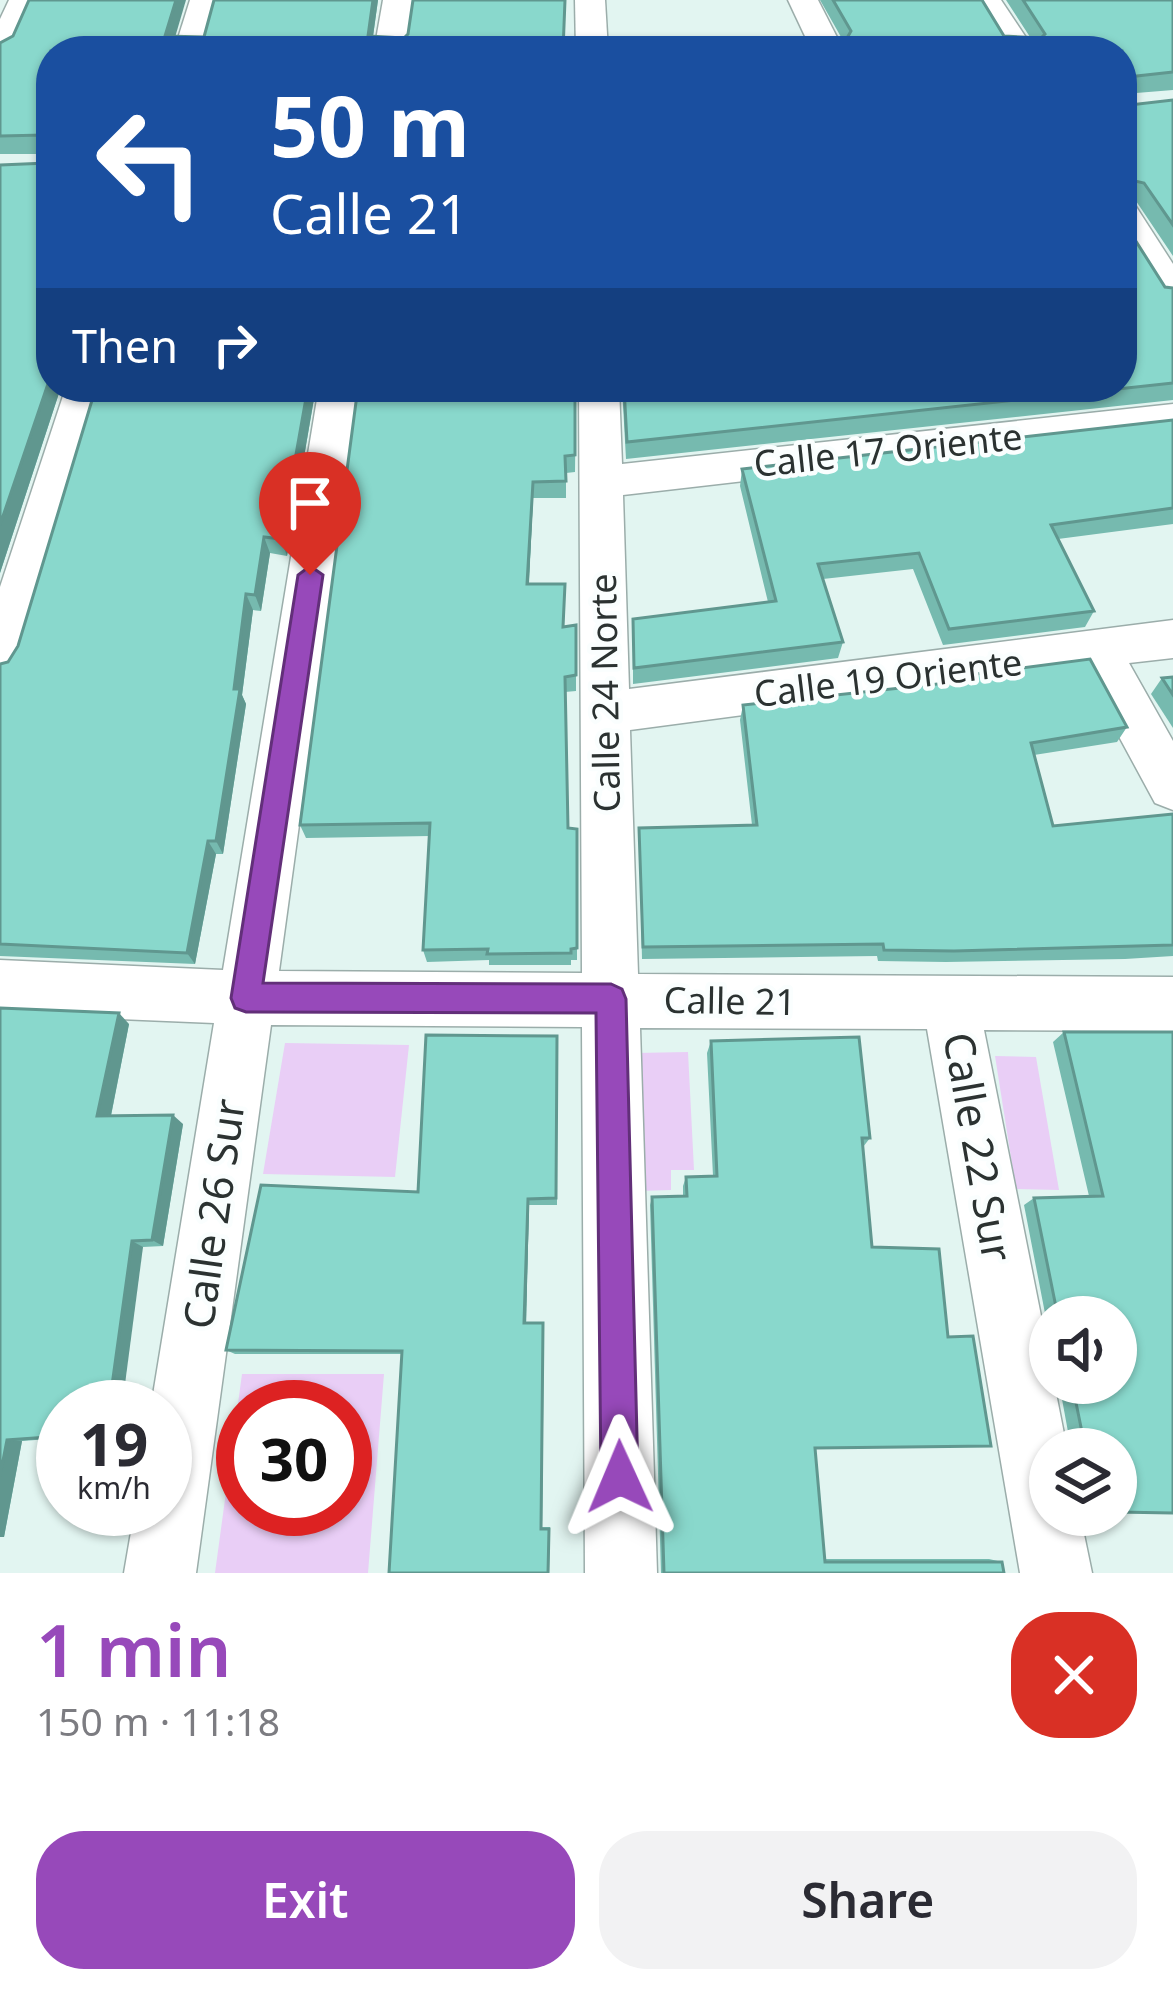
<!DOCTYPE html>
<meta charset="utf-8">
<style>
:root{--surface:#fff;--page:#f2f2f3;--text:#2b2b33;--muted:#7c7c81;--accent:#9749ba}
body{margin:0;font-family:"Noto Sans",sans-serif;background:var(--page);color:var(--text);height:100vh;display:flex;flex-direction:column;font-size:45px;white-space:nowrap}
*{box-sizing:border-box;margin:0}
p{font-size:39px;color:var(--muted)}
.icon{flex:none;width:66px;height:66px;fill:none;stroke:currentColor;stroke-width:2;stroke-linecap:round;stroke-linejoin:round}
.map{position:relative;height:1573px;overflow:hidden}
.drawer{display:flex;flex-direction:column;background:var(--surface);flex:1}
.drawer>*{flex:none}
.banner{position:absolute;left:36px;top:36px;width:1101px;height:366px;border-radius:48px;box-shadow:0 3px 9px #0004;background:#1a4fa0;color:#fff;overflow:hidden}
.controls{position:absolute;left:1029px;top:1296px;display:grid;gap:24px}
.controls a{display:grid;place-items:center;width:108px;height:108px;border-radius:50%;background:var(--surface);box-shadow:0 3px 9px #0004;font-size:60px}
.speed{position:absolute;left:36px;top:1380px;display:flex;gap:24px;font-size:60px;font-weight:700;text-align:center}
.speed>*{display:grid;place-content:center;width:156px;height:156px;border-radius:50%;background:var(--surface);box-shadow:0 3px 9px #0004;line-height:1}
.speed small{font-size:30px;font-weight:400}
.speed .limit{border:18px solid #d22;background:#fff;color:#111}
.pin{position:absolute;display:grid;place-items:center;width:102px;height:102px;color:#fff;margin:-123px -51px;border-radius:50% 50% 50% 0;rotate:-45deg;box-shadow:0 0 12px #0007}
.pin .icon{rotate:45deg}
.me{position:absolute;width:132px;margin:-66px;rotate:359deg;stroke-linejoin:round;filter:drop-shadow(0 0 9px #0008)}
.turn{display:flex;align-items:center;gap:42px;height:252px;padding:0 36px;font-size:54px}
.turn .icon{width:156px;height:156px;stroke-width:2.5}
.turn b{display:block;font-size:84px;line-height:102px}
.then{display:flex;align-items:center;height:114px;padding:0 36px;background:#0003;gap:24px;font-size:45px}
.round{display:grid;place-items:center;flex:none;width:126px;height:126px;border-radius:48px;background:var(--page)}
.head{display:flex;align-items:center;justify-content:space-between;height:204px;padding:0 36px}
h1{font-size:72px;font-weight:600;line-height:90px;color:var(--accent)}
.cta{display:flex;gap:24px;margin-top:auto;padding:24px 36px}
.cta a{flex:1;height:138px;border-radius:48px;background:var(--accent);color:#fff;font-size:48px;font-weight:600;line-height:138px;text-align:center}
.cta a+a{background:var(--page);color:var(--text)}
.map>svg:first-child{display:block}
</style>
<div class="map">
<svg width="1173" height="1573" viewBox="0 0 1173 1573">
<rect width="100%" height="100%" fill="#e2f5f1"/>
<g fill="#e9cef6" fill-rule="evenodd">
<path d="M 285,1043 L 409,1045 L 395,1177 L 263,1174 Z"/>
<path d="M 688,1052 L 694,1170 L 671,1170 L 671,1190 L 639,1191 L 635,1053 Z"/>
<path d="M 995,1056 L 1036,1057 L 1059,1190 L 1016,1189 Z"/>
<path d="M 242,1374 L 384,1374 L 368,1573 L 215,1573 ZM 243,1407 L 345,1407 L 345,1509 L 243,1509 Z"/>
</g>
<g fill="none" stroke-linecap="round" stroke-linejoin="round">
<defs>
<g id="street">
<path d="M 9,0 L 39,0 L 16,52 L 0,61 L 0,19 Z"/>
<path d="M 190,0 L 220,0 L 206,51 L 174,51 Z"/>
<path d="M 383,0 L 413,0 L 406,51 L 374,51 Z"/>
<path d="M 575,0 L 605,0 L 608,51 L 576,51 Z"/>
<path d="M 788,0 L 818,0 L 844,51 L 812,51 Z"/>
<path d="M 971,0 L 1001,0 L 1035,51 L 1003,51 Z"/>
<path d="M 1122,202 L 1135,205 L 1173,264 L 1173,305 L 1160,302 L 1122,242 Z"/>
<path d="M 66,387 L 106,387 L 24,660 L 17,673 L 0,679 L 0,587 Z"/>
<path d="M 319,387 L 359,387 L 279,971 L 582,973 L 579,387 L 619,387 L 622,464 L 1173,404 L 1173,432 L 623,495 L 629,689 L 1173,620 L 1173,658 L 1129,663 L 1173,741 L 1173,810 L 1155,803 L 1083,670 L 630,730 L 638,974 L 1173,977 L 1173,1031 L 984,1030 L 1050,1361 L 1050,1383 L 1054,1383 L 1067,1449 L 1050,1449 L 1050,1515 L 1080,1515 L 1092,1573 L 1020,1573 L 927,1029 L 640,1028 L 657,1573 L 585,1573 L 582,1027 L 271,1025 L 196,1573 L 124,1573 L 135,1509 L 165,1509 L 165,1407 L 151,1407 L 214,1023 L 0,1014 L 0,960 L 223,970 Z"/>
</g>
</defs>
<use href="#street" stroke="#9badaa" stroke-width="3"/>
<use href="#street" fill="#fff" fill-rule="evenodd"/>
</g>
<g fill="#76baaf">
<path d="M 378,0 L 373,36 L 564,51 L 51,51 L 51,387 L 61,387 L 0,573 L 0,165 L 47,163 L 47,154 L 0,154 L 0,43 L 176,36 L 204,37 Z"/>
<path d="M 820,0 L 982,0 L 1004,36 L 1030,37 L 1006,0 L 1173,0 L 1173,90 L 1124,94 L 1125,101 L 1130,105 L 1173,100 L 1173,256 L 1136,201 L 1125,198 L 1125,224 L 1165,287 L 1173,288 L 1173,400 L 626,459 L 622,387 L 1122,387 L 1122,51 L 844,51 L 845,44 Z"/>
<path d="M 96,387 L 316,387 L 287,556 L 270,553 L 261,611 L 253,610 L 242,695 L 246,704 L 223,854 L 216,854 L 195,964 L 0,956 L 0,664 L 8,662 L 18,646 Z"/>
<path d="M 576,387 L 575,472 L 566,473 L 566,498 L 533,498 L 529,584 L 565,584 L 564,627 L 576,625 L 576,691 L 565,692 L 565,739 L 568,828 L 577,829 L 577,960 L 571,960 L 571,965 L 489,965 L 489,960 L 427,962 L 423,950 L 430,836 L 306,838 L 300,825 Z"/>
<path d="M 1173,420 L 1173,524 L 1058,539 L 1094,611 L 1085,627 L 943,645 L 913,569 L 823,579 L 843,642 L 838,658 L 633,684 L 633,619 L 768,602 L 740,486 L 742,469 Z"/>
<path d="M 1173,677 L 1173,728 L 1151,694 L 1162,678 Z"/>
<path d="M 946,678 L 1127,727 L 1117,742 L 1034,755 L 1053,826 L 1173,814 L 1173,956 L 1125,959 L 946,962 L 878,961 L 877,956 L 642,959 L 639,828 L 752,825 L 740,720 L 743,705 L 944,683 Z"/>
<path d="M 0,1008 L 129,1024 L 111,1116 L 183,1124 L 163,1246 L 143,1247 L 63,1407 L 63,1438 L 22,1441 L 4,1537 L 0,1537 Z"/>
<path d="M 1064,1032 L 1173,1032 L 1116,1449 L 1070,1449 L 1071,1448 L 1059,1383 L 1116,1383 L 1116,1317 L 1050,1317 L 1050,1339 L 1024,1205 L 1034,1198 L 1089,1196 L 1053,1042 Z"/>
<path d="M 557,1036 L 557,1205 L 529,1205 L 526,1323 L 543,1323 L 544,1327 L 542,1527 L 550,1527 L 549,1573 L 389,1573 L 402,1354 L 235,1354 L 226,1350 L 418,1192 Z"/>
<path d="M 711,1041 L 870,1138 L 863,1147 L 872,1247 L 948,1337 L 991,1446 L 815,1449 L 825,1559 L 989,1559 L 1002,1562 L 1004,1573 L 661,1573 L 650,1205 L 652,1197 L 683,1196 L 683,1186 L 686,1177 L 713,1176 L 707,1053 Z"/>
</g>
<g fill="#60978f">
<path d="M 176,0 L 186,0 L 171,51 L 165,36 Z"/>
<path d="M 373,0 L 378,0 L 371,51 L 368,36 Z"/>
<path d="M 51,375 L 51,387 L 61,387 L 0,573 L 0,525 Z"/>
<path d="M 308,387 L 316,387 L 287,556 L 281,539 Z"/>
<path d="M 533,482 L 533,498 L 528,600 L 527,584 Z"/>
<path d="M 264,537 L 270,553 L 261,611 L 255,595 Z"/>
<path d="M 246,594 L 253,610 L 242,695 L 246,704 L 223,854 L 216,841 Z"/>
<path d="M 208,841 L 216,854 L 195,964 L 187,953 Z"/>
<path d="M 119,1013 L 129,1024 L 109,1125 L 97,1116 Z"/>
<path d="M 173,1115 L 183,1124 L 163,1246 L 152,1240 Z"/>
<path d="M 528,1199 L 529,1205 L 526,1327 L 524,1323 Z"/>
<path d="M 132,1241 L 143,1247 L 122,1407 L 109,1407 Z"/>
<path d="M 543,1323 L 542,1527 L 541,1529 Z"/>
<path d="M 7,1440 L 22,1441 L 4,1537 L 0,1537 L 0,1476 Z"/>
</g>
<g fill="#89d8cc" stroke="#60978f" stroke-width="3">
<path d="M 29,0 L 176,0 L 165,36 L 204,37 L 214,0 L 373,0 L 368,36 L 404,38 L 408,34 L 413,0 L 565,0 L 563,51 L 51,51 L 51,375 L 0,525 L 0,165 L 47,163 L 48,140 L 44,135 L 0,136 L 0,43 L 13,36 Z"/>
<path d="M 833,0 L 982,0 L 1004,36 L 1041,38 L 1045,34 L 1023,0 L 1173,0 L 1173,72 L 1128,77 L 1124,81 L 1125,101 L 1130,105 L 1173,100 L 1173,225 L 1144,183 L 1131,180 L 1125,184 L 1125,224 L 1165,287 L 1173,288 L 1173,383 L 627,442 L 624,387 L 1122,387 L 1122,51 L 853,51 L 847,38 L 851,31 Z"/>
<path d="M 96,387 L 308,387 L 281,539 L 264,537 L 255,595 L 246,594 L 234,689 L 240,689 L 216,841 L 208,841 L 187,953 L 0,944 L 0,664 L 8,662 L 18,646 Z"/>
<path d="M 358,387 L 575,387 L 575,455 L 565,456 L 566,481 L 533,482 L 527,584 L 565,584 L 563,627 L 576,625 L 576,675 L 565,677 L 568,828 L 577,829 L 577,948 L 571,949 L 571,953 L 487,954 L 488,949 L 423,950 L 430,823 L 300,825 Z"/>
<path d="M 1173,420 L 1173,508 L 1051,525 L 1094,611 L 949,629 L 919,553 L 818,564 L 843,642 L 634,668 L 633,619 L 776,601 L 742,469 Z"/>
<path d="M 1090,659 L 1127,727 L 1031,743 L 1053,826 L 1173,814 L 1173,945 L 954,951 L 884,950 L 883,944 L 643,947 L 639,828 L 757,825 L 743,705 L 947,683 L 946,678 Z"/>
<path d="M 1173,677 L 1173,695 L 1162,678 Z"/>
<path d="M 0,1008 L 119,1013 L 97,1116 L 173,1115 L 152,1240 L 132,1241 L 109,1407 L 63,1407 L 63,1436 L 7,1440 L 0,1476 Z"/>
<path d="M 1064,1032 L 1173,1032 L 1173,1513 L 1116,1512 L 1116,1449 L 1081,1449 L 1085,1447 L 1072,1383 L 1116,1383 L 1116,1317 L 1058,1317 L 1034,1198 L 1103,1196 Z"/>
<path d="M 426,1035 L 557,1036 L 556,1198 L 528,1199 L 524,1323 L 543,1323 L 541,1529 L 549,1529 L 548,1573 L 389,1573 L 402,1351 L 226,1350 L 261,1185 L 418,1192 Z"/>
<path d="M 859,1037 L 870,1138 L 862,1138 L 872,1247 L 939,1249 L 948,1337 L 973,1336 L 991,1446 L 815,1448 L 825,1562 L 1002,1562 L 1004,1573 L 664,1573 L 652,1197 L 687,1196 L 686,1177 L 717,1176 L 711,1041 Z"/>
</g>
<path fill="#9749ba" stroke="#622f79" stroke-width="3" d="M 310,566 L 323,575 L 263,983 L 611,984 L 622,989 L 626,999 L 638,1477 L 633,1490 L 620,1496 L 606,1490 L 601,1477 L 596,1013 L 246,1012 L 235,1008 L 231,998 L 298,575 Z"/>
<g text-anchor="middle" stroke-width="9" stroke-linejoin="round" paint-order="stroke">
<g font-size="36" fill="#2b3231" stroke="#fafefe">
<text transform="translate(888 450) rotate(-6)" y="13">Calle 17 Oriente</text>
<text transform="translate(888 678) rotate(-7)" y="13">Calle 19 Oriente</text>
<text transform="translate(605 693) rotate(-91)" y="13">Calle 24 Norte</text>
<text transform="translate(730 1001) rotate(1)" y="13">Calle 21</text>
</g>
<g font-size="42" fill="#2b3231" stroke="#fafefe">
<text transform="translate(978 1147) rotate(80)" y="15">Calle 22 Sur</text>
<text transform="translate(214 1214) rotate(-82)" y="15">Calle 26 Sur</text>
</g>
</g>
</svg>
<div class="controls">
<a><svg class="icon" aria-label="sound" viewBox="0 0 24 24"><path d="M4 9h4l5-4v14l-5-4H4zM17 9q2 3 0 6"/></svg></a>
<a><svg class="icon" aria-label="layers" viewBox="0 0 24 24"><path d="M12 4l9 5-9 5-9-5zM3 14l9 5 9-5"/></svg></a>
</div>
<div class="speed"><div>19<small>km/h</small></div><div class="limit">30</div></div>
<div class="pin" style="left:310px;top:575px;background:#d93025"><svg class="icon" aria-label="arrive" viewBox="0 0 24 24"><path d="M6 21V4h12l-3 4 3 4H6"/></svg></div>
<svg class="me" style="left:620px;top:1477px" viewBox="-20 -20 40 40"><path d="M0-17L14 15 0 8-14 15z" fill="#9749ba" stroke="#fff" stroke-width="4"/></svg>
<div class="banner">
<div class="turn"><svg class="icon" aria-label="left" viewBox="0 0 24 24"><path d="M17 20v-9H6M10 6l-5 5 5 5"/></svg><div><b>50 m</b>Calle 21</div></div>
<div class="then">Then<svg class="icon" aria-label="right" viewBox="0 0 24 24"><path d="M7 20v-9h11M14 6l5 5-5 5"/></svg></div>
</div>
</div>
<section class="drawer">
<div class="head"><div><h1>1 min</h1><p>150 m · 11:18</p></div><a class="round" style="background:#d93025;color:#fff"><svg class="icon" aria-label="close" viewBox="0 0 24 24"><path d="M6 6l12 12M18 6L6 18"/></svg></a></div>
<div class="cta"><a>Exit</a><a>Share</a></div>
</section>
